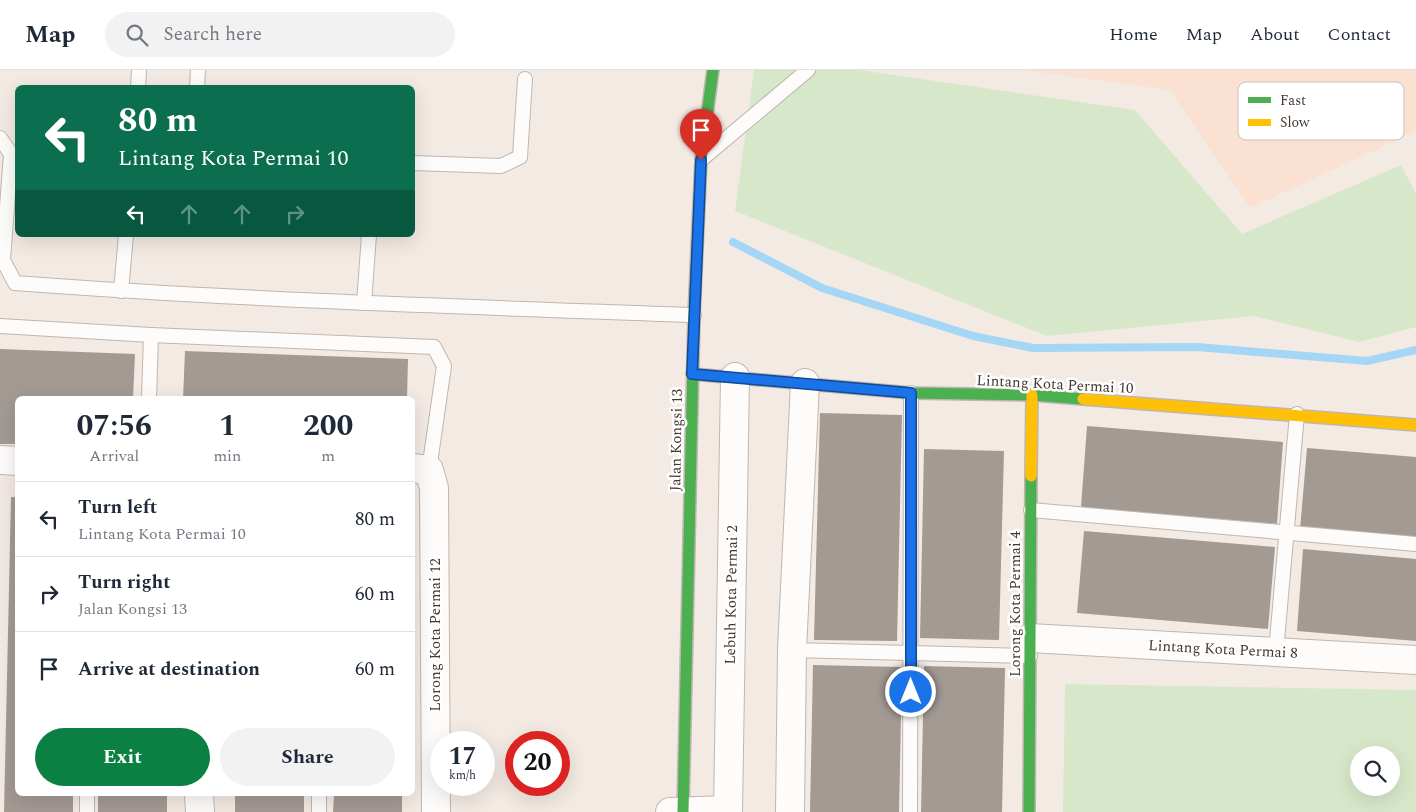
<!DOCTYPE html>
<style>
:root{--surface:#fff;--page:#f2f2f3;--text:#1f2937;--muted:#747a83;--line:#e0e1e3;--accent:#0b8043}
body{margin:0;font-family:Spectral,serif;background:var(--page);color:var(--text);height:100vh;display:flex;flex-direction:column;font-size:19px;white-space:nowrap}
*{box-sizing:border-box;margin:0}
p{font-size:16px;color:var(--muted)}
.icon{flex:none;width:28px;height:28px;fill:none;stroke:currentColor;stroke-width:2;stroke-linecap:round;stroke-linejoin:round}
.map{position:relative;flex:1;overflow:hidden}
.details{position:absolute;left:15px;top:326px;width:400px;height:400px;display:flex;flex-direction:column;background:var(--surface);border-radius:8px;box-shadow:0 5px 20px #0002}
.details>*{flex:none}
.top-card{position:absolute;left:15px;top:15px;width:400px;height:152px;border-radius:8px;box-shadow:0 5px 20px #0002;background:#0b6e4f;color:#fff;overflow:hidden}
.controls{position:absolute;left:1350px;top:676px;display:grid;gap:10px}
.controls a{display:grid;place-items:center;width:50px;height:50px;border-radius:50%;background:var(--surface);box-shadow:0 5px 20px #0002;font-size:25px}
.speed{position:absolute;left:430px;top:661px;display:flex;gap:10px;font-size:25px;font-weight:700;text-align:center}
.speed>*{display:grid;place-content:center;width:65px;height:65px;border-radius:50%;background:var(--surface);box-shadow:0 5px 20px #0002;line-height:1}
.speed small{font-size:12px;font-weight:400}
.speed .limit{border:8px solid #d22;background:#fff;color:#111}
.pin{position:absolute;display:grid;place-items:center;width:42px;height:42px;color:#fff;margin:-51px -21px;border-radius:50% 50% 50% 0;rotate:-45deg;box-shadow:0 0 5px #0007}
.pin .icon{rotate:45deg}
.me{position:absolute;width:55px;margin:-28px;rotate:0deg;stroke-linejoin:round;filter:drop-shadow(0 0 4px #0008)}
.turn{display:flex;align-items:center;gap:18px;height:105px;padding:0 20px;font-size:22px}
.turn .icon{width:65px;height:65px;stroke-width:2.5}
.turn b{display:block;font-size:35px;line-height:42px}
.lanes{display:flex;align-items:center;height:48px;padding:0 20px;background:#0003;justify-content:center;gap:25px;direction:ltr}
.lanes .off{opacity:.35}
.eta{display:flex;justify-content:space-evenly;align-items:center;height:85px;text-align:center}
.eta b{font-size:30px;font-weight:700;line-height:35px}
.action{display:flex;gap:10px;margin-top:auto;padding:10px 20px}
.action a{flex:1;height:58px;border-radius:30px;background:var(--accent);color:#fff;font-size:20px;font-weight:700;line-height:58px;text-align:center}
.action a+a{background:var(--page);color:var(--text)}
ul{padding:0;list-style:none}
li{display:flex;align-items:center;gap:15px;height:75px;padding:0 20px;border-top:1px solid var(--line)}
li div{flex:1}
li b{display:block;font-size:19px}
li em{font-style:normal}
header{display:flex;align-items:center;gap:30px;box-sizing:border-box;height:70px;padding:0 25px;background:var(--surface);border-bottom:1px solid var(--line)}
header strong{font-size:24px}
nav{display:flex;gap:28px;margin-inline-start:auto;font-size:18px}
.search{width:350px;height:45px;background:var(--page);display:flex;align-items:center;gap:12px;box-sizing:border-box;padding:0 18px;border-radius:28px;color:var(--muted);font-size:19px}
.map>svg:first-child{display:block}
</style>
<header>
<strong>Map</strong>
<div class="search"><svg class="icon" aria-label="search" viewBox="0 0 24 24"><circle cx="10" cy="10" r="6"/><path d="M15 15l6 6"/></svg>Search here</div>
<nav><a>Home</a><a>Map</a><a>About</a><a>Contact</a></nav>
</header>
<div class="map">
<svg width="1416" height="742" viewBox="0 0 1416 742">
<rect width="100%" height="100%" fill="#f4eae4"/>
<path fill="#fae1d2" d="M 1023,0 L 1416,0 L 1416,61 L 1250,138 L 1170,20 Z"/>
<g fill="#d7e8ca" fill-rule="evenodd">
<path d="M 754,0 L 860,0 L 1135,40 L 1242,164 L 1401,95 L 1416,124 L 1416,257 L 1359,272 L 1254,246 L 1047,266 L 735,141 Z"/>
<path d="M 1065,614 L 1416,620 L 1416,742 L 1063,742 ZM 1359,685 L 1391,685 L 1391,718 L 1359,718 Z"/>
</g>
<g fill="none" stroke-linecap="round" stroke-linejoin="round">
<path stroke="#a3d7f5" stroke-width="8" d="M 733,172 L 822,218 L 973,266 L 1033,278 L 1197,277 L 1367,291 L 1416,280"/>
</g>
<g fill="#a39a94">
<path d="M 0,279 L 135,284 L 133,329 L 18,329 L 18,374 L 0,374 Z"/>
<path d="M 185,281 L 408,289 L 407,329 L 183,329 Z"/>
<path d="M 820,343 L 902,345 L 897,571 L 814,570 Z"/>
<path d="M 1087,356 L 1283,372 L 1277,454 L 1081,437 Z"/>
<path d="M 1307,378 L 1416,387 L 1416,469 L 1300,460 Z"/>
<path d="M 924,379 L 1004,381 L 999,570 L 920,568 Z"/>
<path d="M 11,427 L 18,427 L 18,724 L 73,724 L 73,742 L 4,742 Z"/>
<path d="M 1084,461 L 1275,477 L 1268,559 L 1077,543 Z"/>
<path d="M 1303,479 L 1416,489 L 1416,571 L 1297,561 Z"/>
<path d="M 813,595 L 902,597 L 899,742 L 810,742 Z"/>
<path d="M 924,596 L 1005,598 L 1002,742 L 921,742 Z"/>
<rect x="98" y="724" width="69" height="18"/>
<rect x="235" y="724" width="69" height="18"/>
<path d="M 334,724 L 402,724 L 402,742 L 333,742 Z"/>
</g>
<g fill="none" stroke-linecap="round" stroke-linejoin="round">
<defs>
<g id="lane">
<path d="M 138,18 L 139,0"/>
<path d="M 197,18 L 198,0"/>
<path d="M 0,68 L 11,84 L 3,190 L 15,213 C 241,230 467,237 694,245"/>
<path d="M 703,88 L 808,0"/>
<path d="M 412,93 L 501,96 L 520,87 L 525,9"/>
<path d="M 121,221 L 126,165"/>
<path d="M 364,233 L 369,165"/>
<path d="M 0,256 L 151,265 L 434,277 L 444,296 L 429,400"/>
<path d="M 149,329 L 151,265"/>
<path d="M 1031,440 L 1416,474"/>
<path d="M 792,580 L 1030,586"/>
<path d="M 1276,582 L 1297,344"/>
<path d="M 319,724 L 319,742"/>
<path d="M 87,742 L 87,724"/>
<path d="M 910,742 L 911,323"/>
</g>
<g id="street">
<path d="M 0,390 L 18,391"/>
<path d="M 412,398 L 429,400 L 434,418 L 436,742"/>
<path d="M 1030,568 L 1416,590"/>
<path d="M 199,724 L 200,742"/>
<path d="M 670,742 L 728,740"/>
<path d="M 728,742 L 735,307"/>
<path d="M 790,742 L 792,580 L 805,313"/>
</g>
<g id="fast">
<path d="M 692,304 L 911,323 L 1032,325 L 1083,329"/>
<path d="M 683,742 L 694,245 L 701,90 L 713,0"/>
<path d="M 1029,742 L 1031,406"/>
</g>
<g id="slow">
<path d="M 1083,329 L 1416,355"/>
<path d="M 1031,406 L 1032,325"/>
</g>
</defs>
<use href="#lane" stroke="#c0b6b0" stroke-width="16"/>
<use href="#street" stroke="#c0b6b0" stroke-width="30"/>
<use href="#fast" stroke="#c0b6b0" stroke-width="14"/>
<use href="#slow" stroke="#c0b6b0" stroke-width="14"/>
<use href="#lane" stroke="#fdfcfb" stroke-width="14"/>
<use href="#street" stroke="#fdfcfb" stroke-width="28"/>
<use href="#fast" stroke="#4caf50" stroke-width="11"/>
<use href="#slow" stroke="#ffc107" stroke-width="11"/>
</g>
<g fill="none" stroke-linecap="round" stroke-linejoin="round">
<defs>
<path id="route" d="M 701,90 L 692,304 L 911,323 L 911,622"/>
</defs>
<use href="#route" stroke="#114b97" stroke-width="12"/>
<use href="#route" stroke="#1a73e8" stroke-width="9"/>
</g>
<g text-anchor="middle" stroke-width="5" stroke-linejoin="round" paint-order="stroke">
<g font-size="15" fill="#433730" stroke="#fff">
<text transform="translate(1055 314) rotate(3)" y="5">Lintang Kota Permai 10</text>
<text transform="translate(676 370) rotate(-89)" y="5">Jalan Kongsi 13</text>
<text transform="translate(731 525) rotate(-89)" y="5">Lebuh Kota Permai 2</text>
<text transform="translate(1015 534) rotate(-90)" y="5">Lorong Kota Permai 4</text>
<text transform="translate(435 565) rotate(-90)" y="5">Lorong Kota Permai 12</text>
<text transform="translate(1223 579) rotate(3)" y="5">Lintang Kota Permai 8</text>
</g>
</g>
<rect x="1238" y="12" width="166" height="58" rx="8" fill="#fff" stroke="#c7c3c1" stroke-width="1"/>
<rect x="1248" y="27" width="23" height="6" fill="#4caf50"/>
<rect x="1248" y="49" width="23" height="7" fill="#ffc107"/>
<g font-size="14" fill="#433730">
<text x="1280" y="35">Fast</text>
<text x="1280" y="57">Slow</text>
</g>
</svg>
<div class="controls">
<a><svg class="icon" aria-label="search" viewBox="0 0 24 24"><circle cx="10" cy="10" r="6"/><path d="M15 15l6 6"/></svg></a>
</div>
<div class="speed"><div>17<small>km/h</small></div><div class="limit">20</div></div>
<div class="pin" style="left:701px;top:90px;background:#d93025"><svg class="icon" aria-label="arrive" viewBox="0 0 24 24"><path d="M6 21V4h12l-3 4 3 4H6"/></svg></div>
<svg class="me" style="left:911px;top:622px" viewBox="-20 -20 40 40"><circle r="17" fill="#1a73e8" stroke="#fff" stroke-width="3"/><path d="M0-11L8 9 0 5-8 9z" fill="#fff"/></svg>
<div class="top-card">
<div class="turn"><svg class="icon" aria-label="left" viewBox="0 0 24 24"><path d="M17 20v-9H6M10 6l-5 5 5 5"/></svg><div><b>80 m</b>Lintang Kota Permai 10</div></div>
<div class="lanes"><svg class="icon" aria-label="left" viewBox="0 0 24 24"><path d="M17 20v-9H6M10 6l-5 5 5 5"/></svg><svg class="icon off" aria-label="ahead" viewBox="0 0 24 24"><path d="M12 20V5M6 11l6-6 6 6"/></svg><svg class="icon off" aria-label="ahead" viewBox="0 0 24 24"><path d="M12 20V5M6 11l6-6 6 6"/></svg><svg class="icon off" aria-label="right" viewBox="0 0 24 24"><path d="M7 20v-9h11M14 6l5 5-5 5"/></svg></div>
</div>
<section class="details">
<div class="eta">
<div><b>07:56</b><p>Arrival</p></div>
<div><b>1</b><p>min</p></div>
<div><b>200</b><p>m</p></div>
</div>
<ul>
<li><svg class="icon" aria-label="left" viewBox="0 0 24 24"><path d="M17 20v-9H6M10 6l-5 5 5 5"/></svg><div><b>Turn left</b><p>Lintang Kota Permai 10</p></div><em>80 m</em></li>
<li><svg class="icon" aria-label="right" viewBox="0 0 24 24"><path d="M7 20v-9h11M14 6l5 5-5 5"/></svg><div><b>Turn right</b><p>Jalan Kongsi 13</p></div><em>60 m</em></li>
<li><svg class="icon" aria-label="arrive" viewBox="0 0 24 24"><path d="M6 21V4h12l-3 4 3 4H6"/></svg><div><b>Arrive at destination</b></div><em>60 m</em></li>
</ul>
<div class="action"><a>Exit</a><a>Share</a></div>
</section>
</div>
